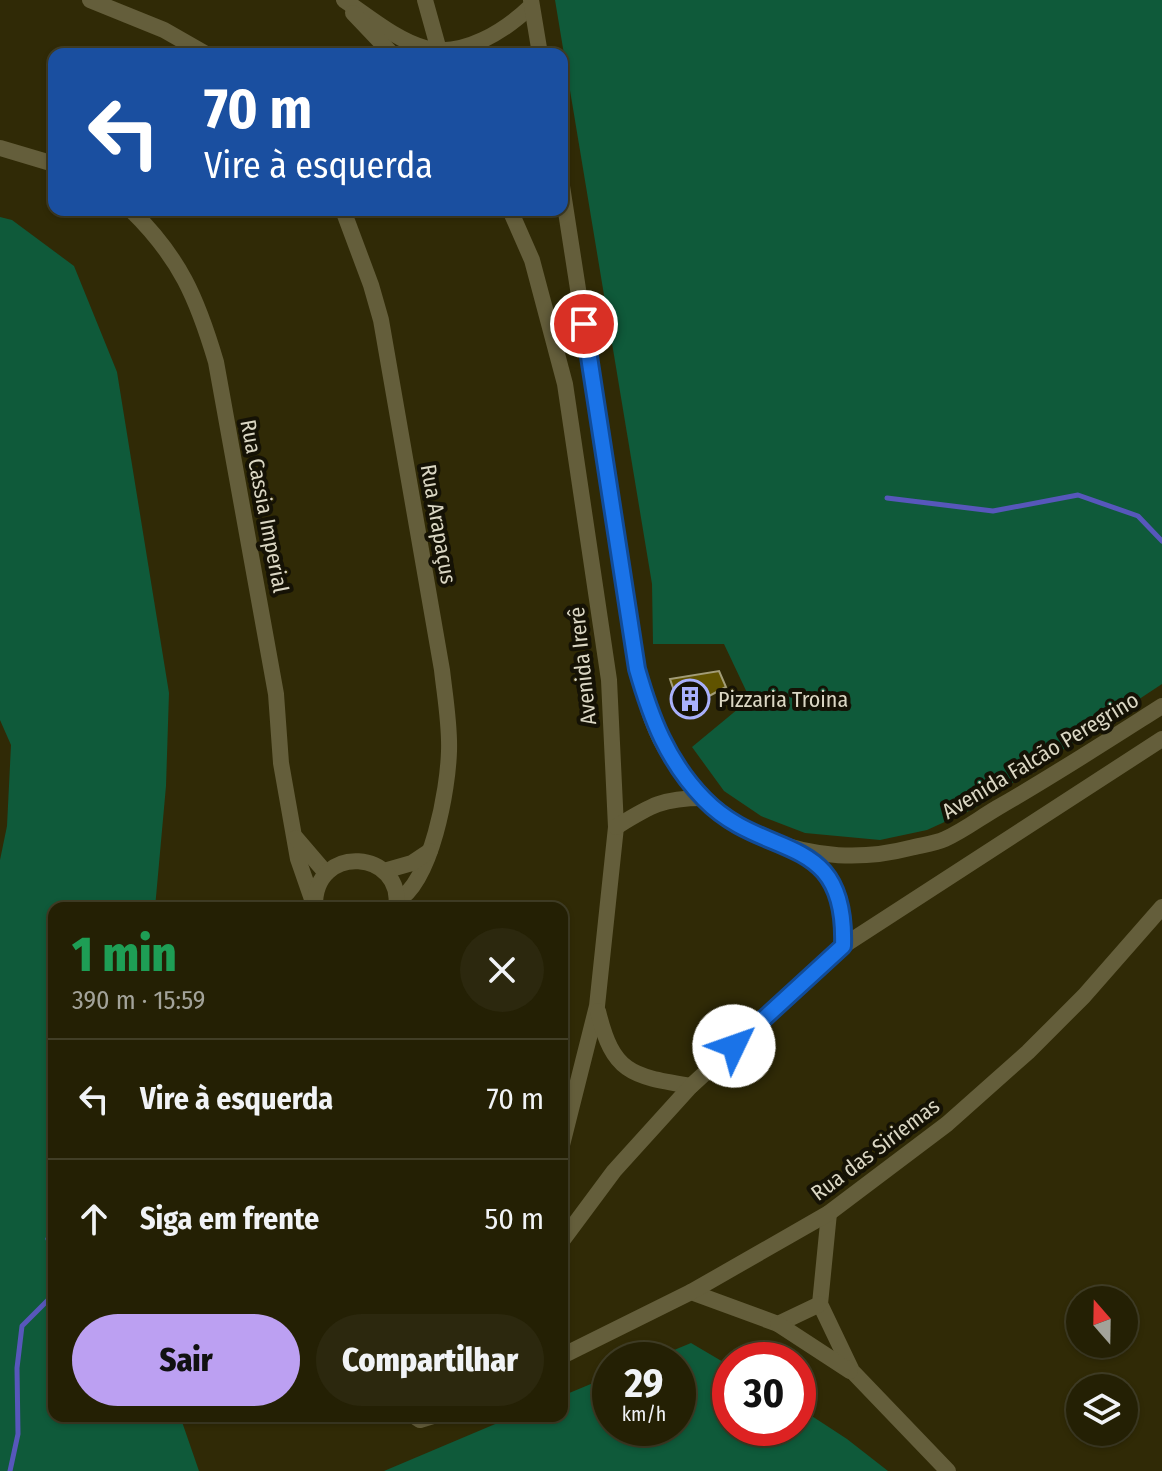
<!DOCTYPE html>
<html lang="pt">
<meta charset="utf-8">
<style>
:root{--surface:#242004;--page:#2c280e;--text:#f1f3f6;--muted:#a3a39a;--line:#413e26;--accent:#bca0f2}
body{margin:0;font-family:"Fira Sans Condensed",sans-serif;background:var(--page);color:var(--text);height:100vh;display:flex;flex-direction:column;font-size:30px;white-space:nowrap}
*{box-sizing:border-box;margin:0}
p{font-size:26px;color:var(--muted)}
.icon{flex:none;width:44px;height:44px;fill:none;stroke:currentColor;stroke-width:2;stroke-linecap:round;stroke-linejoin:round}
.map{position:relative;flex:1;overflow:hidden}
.panel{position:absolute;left:48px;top:902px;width:520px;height:520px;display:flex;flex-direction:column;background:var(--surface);border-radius:16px;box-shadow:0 2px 6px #0004,0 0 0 2px var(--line)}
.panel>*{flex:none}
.top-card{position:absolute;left:48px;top:48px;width:520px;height:168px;border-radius:16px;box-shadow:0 2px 6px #0004,0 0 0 2px var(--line);background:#1a4fa0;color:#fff;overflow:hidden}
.needle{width:52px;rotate:340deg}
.tools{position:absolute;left:1066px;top:1286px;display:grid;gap:16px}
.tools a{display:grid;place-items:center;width:72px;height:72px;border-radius:50%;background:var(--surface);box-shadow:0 2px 6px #0004,0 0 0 2px var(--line);font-size:40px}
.speed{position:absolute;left:592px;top:1342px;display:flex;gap:16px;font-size:40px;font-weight:700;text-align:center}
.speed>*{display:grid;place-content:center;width:104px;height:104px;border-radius:50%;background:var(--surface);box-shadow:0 2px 6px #0004,0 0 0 2px var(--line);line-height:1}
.speed small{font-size:20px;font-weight:400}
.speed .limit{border:12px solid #d22;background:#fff;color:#111}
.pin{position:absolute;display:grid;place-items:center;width:68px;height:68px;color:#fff;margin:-34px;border:4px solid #fff;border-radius:50%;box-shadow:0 2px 8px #0007}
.me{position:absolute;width:88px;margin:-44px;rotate:48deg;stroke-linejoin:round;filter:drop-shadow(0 0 6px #0008)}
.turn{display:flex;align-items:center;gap:28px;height:168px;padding:0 24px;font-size:36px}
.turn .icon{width:104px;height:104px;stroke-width:2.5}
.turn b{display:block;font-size:56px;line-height:68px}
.round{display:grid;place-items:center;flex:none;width:84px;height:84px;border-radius:42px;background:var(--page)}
.head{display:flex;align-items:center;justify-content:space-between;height:136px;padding:0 24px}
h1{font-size:48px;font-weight:800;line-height:60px;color:#1e9e55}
.action{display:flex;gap:16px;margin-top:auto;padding:16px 24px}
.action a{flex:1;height:92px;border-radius:48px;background:var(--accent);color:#111;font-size:32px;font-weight:800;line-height:92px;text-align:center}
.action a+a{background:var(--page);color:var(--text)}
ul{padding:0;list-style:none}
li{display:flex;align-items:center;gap:24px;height:120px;padding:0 24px;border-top:2px solid var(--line)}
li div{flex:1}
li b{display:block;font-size:30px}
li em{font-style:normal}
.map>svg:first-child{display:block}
</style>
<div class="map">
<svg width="1162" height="1471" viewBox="0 0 1162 1471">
<rect width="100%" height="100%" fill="#302a06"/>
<g fill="#0f5a3a">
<path d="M 555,0 L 1162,0 L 1162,684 L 973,809 L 927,830 L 880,840 L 805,833 L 761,816 L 724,791 L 692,747 L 750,699 L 724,644 L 653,644 L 652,584 Z"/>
<path d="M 0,217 L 12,220 L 74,266 L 117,372 L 169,693 L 166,786 L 155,908 L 54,908 L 54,1416 L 180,1416 L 199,1471 L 0,1471 L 0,860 L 7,826 L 11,745 L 0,720 Z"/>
<path d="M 691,1343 L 730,1366 L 730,1428 L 798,1428 L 798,1407 L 847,1439 L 888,1471 L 384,1471 L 514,1416 L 562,1416 L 562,1396 L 610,1376 L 610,1428 L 678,1428 L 678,1360 L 650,1360 Z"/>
</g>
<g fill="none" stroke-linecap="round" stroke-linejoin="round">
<g stroke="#5757bb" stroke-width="5">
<path d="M 887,498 L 993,511 L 1078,495 L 1138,516 L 1162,541"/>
<path d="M 48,1239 L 54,1252"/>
<path d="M 10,1471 L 18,1434 L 17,1368 L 22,1326 L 51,1297 L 54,1288"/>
</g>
</g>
<path fill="#605300" stroke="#a39d78" stroke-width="2" d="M 719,671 L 726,687 L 681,711 L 670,679 Z"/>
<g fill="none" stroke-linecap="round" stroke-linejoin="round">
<g stroke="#645e3b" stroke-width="16">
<path d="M 90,0 L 164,30 L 206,54"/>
<path d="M 344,0 C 368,16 396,40 425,48 C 463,58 505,31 531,6"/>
<path d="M 425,0 L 440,54"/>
<path d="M 531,0 L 540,54"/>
<path d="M 353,13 L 392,54"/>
<path d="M 0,148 L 54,164"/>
<path d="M 562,186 L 637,669 C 644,696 651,724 665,748 C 715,835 814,873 910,848 C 921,845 934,844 945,839 C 963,831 980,818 997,808 C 1053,776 1107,741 1162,706"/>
<path d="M 131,210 C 180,258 197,298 216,362 L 276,694 L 281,763 L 298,859 L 315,908"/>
<path d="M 343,210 L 371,285 L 381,320 L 442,670 C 445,697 450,725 449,751 C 448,789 432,881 397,901"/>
<path d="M 510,210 L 532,260 L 565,384 L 609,680 L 616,827 L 597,1006 L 562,1145"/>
<path d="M 616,827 C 650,806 662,798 703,798"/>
<path d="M 296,838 L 326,873"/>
<path d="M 800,853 C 839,877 845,902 843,946"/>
<path d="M 384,871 L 412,863 L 430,851"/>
<path d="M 315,906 C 314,842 405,850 396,908"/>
<path d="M 598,1011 C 613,1074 632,1076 691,1086"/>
<path d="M 829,1213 L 820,1304 L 852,1371 L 948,1471"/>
<path d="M 562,1241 L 614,1171 L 691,1086 L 843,946 L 1162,739"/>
<path d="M 691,1292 L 778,1324 L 820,1304"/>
<path d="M 778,1324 L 850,1371"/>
<path d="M 562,1356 L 691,1292 L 829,1213 L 947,1124 L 1028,1052 L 1084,996 L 1162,907"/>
<path d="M 414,1416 L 420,1420 L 433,1416"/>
</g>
</g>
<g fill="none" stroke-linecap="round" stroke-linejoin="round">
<defs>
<path id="route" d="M 584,324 L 637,669 C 651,718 667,761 704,799 C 765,862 847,829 843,946 L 734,1046"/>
</defs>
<use href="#route" stroke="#114b97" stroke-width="20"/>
<use href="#route" stroke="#1a73e8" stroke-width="14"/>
</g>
<defs>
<symbol id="building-ring" viewBox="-11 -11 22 22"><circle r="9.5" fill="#151205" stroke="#a9b0fc" stroke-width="1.5"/><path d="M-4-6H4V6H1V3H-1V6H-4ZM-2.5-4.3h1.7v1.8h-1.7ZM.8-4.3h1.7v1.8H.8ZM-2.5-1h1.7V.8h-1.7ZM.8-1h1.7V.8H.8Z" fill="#a9b0fc"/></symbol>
</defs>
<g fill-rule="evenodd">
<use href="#building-ring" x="668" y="677" width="44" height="44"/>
</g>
<g text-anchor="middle" stroke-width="8" stroke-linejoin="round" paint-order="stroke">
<g font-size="22" fill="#dbd7c4" stroke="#151205">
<text transform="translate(265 506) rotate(79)" y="8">Rua Cassia Imperial</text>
<text transform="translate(439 524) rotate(80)" y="8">Rua Arapaçus</text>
<text transform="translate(582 666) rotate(-96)" y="8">Avenida Irerê</text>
<text transform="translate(1040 755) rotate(-31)" y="8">Avenida Falcão Peregrino</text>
<text transform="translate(875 1149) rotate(-37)" y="8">Rua das Siriemas</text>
</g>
<g font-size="22" fill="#dbd7c4" stroke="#151205" text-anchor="start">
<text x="718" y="707">Pizzaria Troina</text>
</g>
</g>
</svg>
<div class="tools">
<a><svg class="needle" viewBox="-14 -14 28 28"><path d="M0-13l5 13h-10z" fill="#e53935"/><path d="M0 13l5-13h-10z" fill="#a3a39a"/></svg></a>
<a><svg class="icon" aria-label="layers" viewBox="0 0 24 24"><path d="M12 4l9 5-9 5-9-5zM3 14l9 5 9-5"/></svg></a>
</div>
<div class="speed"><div>29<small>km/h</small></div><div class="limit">30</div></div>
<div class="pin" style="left:584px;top:324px;background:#d93025"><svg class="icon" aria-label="arrive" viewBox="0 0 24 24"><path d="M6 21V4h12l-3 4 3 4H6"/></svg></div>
<svg class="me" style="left:734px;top:1046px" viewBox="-20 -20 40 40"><circle r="19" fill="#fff"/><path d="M0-13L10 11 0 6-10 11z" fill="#1a73e8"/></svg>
<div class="top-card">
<div class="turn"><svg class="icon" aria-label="left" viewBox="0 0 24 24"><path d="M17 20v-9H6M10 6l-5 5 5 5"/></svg><div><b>70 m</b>Vire à esquerda</div></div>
</div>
<section class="panel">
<div class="head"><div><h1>1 min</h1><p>390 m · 15:59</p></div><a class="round"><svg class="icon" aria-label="close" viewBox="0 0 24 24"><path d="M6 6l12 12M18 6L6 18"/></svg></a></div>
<ul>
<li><svg class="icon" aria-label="left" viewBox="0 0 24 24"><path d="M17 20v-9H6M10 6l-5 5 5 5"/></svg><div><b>Vire à esquerda</b></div><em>70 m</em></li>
<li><svg class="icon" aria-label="ahead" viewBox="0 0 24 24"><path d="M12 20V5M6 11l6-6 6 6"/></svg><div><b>Siga em frente</b></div><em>50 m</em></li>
</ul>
<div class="action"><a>Sair</a><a>Compartilhar</a></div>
</section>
</div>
